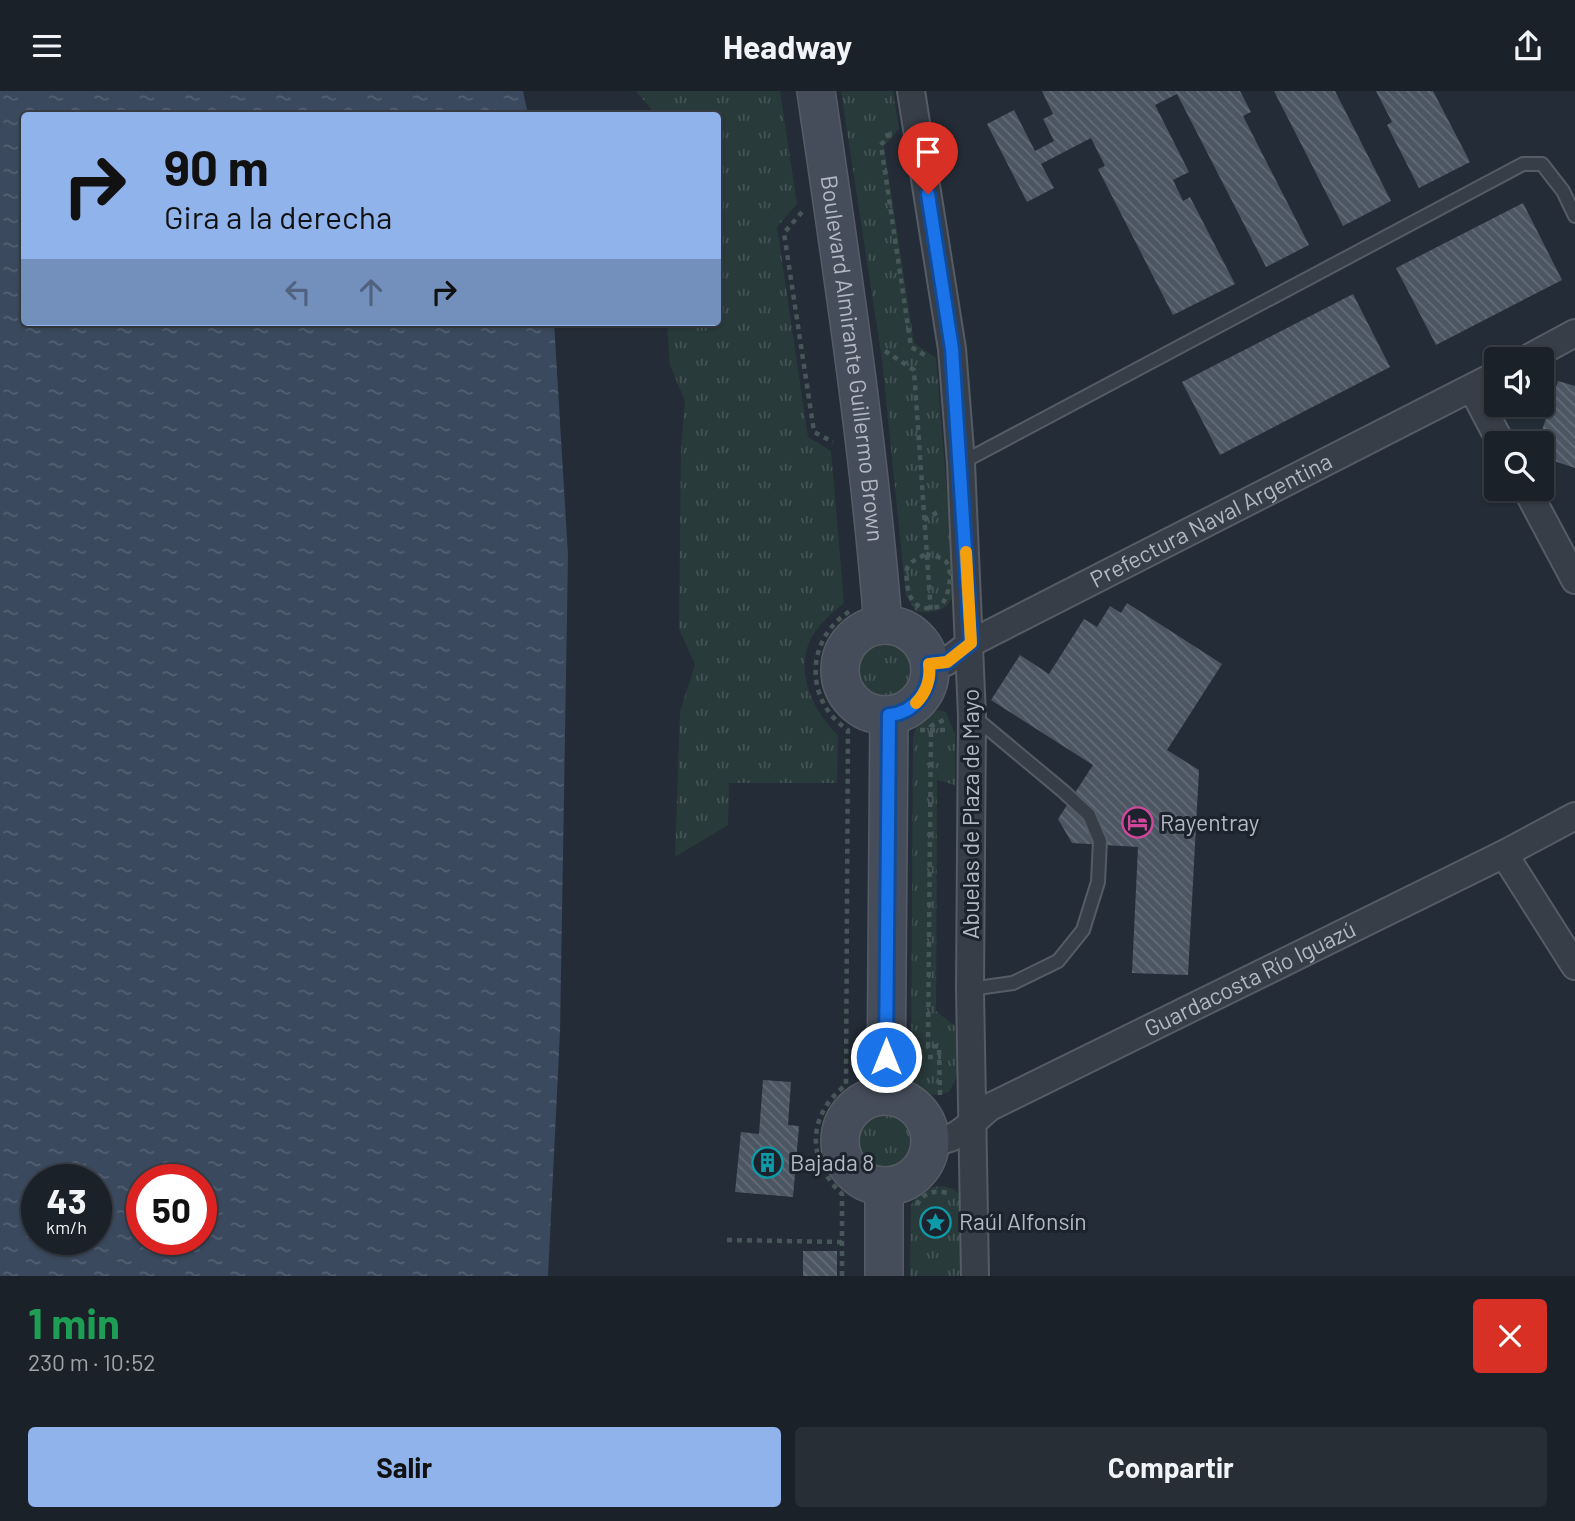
<!DOCTYPE html>
<html lang="es">
<meta charset="utf-8">
<style>
:root{--surface:#1b2129;--page:#282e35;--text:#f1f3f6;--muted:#a0a3a8;--line:#393e46;--accent:#90b3eb}
body{margin:0;font-family:Barlow,sans-serif;background:var(--page);color:var(--text);height:100vh;display:flex;flex-direction:column;font-size:26px;white-space:nowrap}
*{box-sizing:border-box;margin:0}
p{font-size:23px;color:var(--muted)}
.icon{flex:none;width:38px;height:38px;fill:none;stroke:currentColor;stroke-width:2;stroke-linecap:round;stroke-linejoin:round}
.map{position:relative;height:1185px;overflow:hidden}
.panel{display:flex;flex-direction:column;background:var(--surface);flex:1}
.panel>*{flex:none}
.hud{position:absolute;left:21px;top:21px;width:700px;height:214px;border-radius:7px;box-shadow:0 2px 5px #0004,0 0 0 2px var(--line);background:#90b3eb;color:#111;overflow:hidden}
.controls{position:absolute;left:1484px;top:256px;display:grid;gap:14px}
.controls a{display:grid;place-items:center;width:70px;height:70px;border-radius:7px;background:var(--surface);box-shadow:0 2px 5px #0004,0 0 0 2px var(--line);font-size:35px}
.speed{position:absolute;left:21px;top:1073px;display:flex;gap:14px;font-size:35px;font-weight:700;text-align:center}
.speed>*{display:grid;place-content:center;width:91px;height:91px;border-radius:50%;background:var(--surface);box-shadow:0 2px 5px #0004,0 0 0 2px var(--line);line-height:1}
.speed small{font-size:18px;font-weight:400}
.speed .limit{border:10px solid #d22;background:#fff;color:#111}
.pin{position:absolute;display:grid;place-items:center;width:60px;height:60px;color:#fff;margin:-72px -30px;border-radius:50% 50% 50% 0;rotate:-45deg;box-shadow:0 0 7px #0007}
.pin .icon{rotate:45deg}
.me{position:absolute;width:77px;margin:-38px;rotate:0deg;stroke-linejoin:round;filter:drop-shadow(0 0 5px #0008)}
.turn{display:flex;align-items:center;gap:24px;height:147px;padding:0 28px;font-size:32px}
.turn .icon{width:91px;height:91px;stroke-width:2.5}
.turn b{display:block;font-size:49px;line-height:60px}
.lanes{display:flex;align-items:center;height:66px;padding:0 28px;background:#0003;justify-content:center;gap:35px;direction:ltr}
.lanes .off{opacity:.35}
.round{display:grid;place-items:center;flex:none;width:74px;height:74px;border-radius:7px;background:var(--page)}
.summary{display:flex;align-items:center;justify-content:space-between;height:119px;padding:0 28px}
h1{font-size:42px;font-weight:700;line-height:52px;color:#1e9e55}
.primary-button{display:flex;gap:14px;margin-top:auto;padding:14px 28px}
.primary-button a{flex:1;height:80px;border-radius:7px;background:var(--accent);color:#111;font-size:28px;font-weight:700;line-height:80px;text-align:center}
.primary-button a+a{background:var(--page);color:var(--text)}
header{display:flex;justify-content:space-between;align-items:center;height:91px;padding:0 28px;background:var(--surface);font-size:32px;font-weight:700}
.map>svg:first-child{display:block}
</style>
<header><svg class="icon" aria-label="menu" viewBox="0 0 24 24"><path d="M4 6h16M4 12h16M4 18h16"/></svg>Headway<svg class="icon" aria-label="share" viewBox="0 0 24 24"><path d="M12 15V3M7 8l5-5 5 5M5 13v7h14v-7"/></svg></header>
<div class="map">
<svg width="1575" height="1185" viewBox="0 0 1575 1185">
<defs>
<pattern id="grass-tufts" width="24" height="20" patternUnits="userSpaceOnUse" patternTransform="scale(1.75)"><rect width="24" height="20" fill="#293a3a"/><path d="M3 7l-1-3M5 7V3M7 7l1-3M15 17l-1-3M17 17v-4M19 17l1-3" fill="none" stroke="#465455"/></pattern>
<pattern id="water-ripples" width="26" height="14" patternUnits="userSpaceOnUse" patternTransform="scale(1.75)"><rect width="26" height="14" fill="#3b495e"/><path d="M2 4q2-2 4 0t4 0M15 11q2-2 4 0t4 0" fill="none" stroke="#556173"/></pattern>
<pattern id="building-back-hatch" width="6" height="6" patternUnits="userSpaceOnUse" patternTransform="scale(1.75)"><rect width="6" height="6" fill="#4c5662"/><path d="M-1 5l2 2M0 0l6 6M5-1l2 2" fill="none" stroke="#636c77"/></pattern>
</defs>
<rect width="100%" height="100%" fill="#242c37"/>
<g fill="url(#grass-tufts)">
<path d="M 636,0 L 780,0 L 797,113 L 777,136 L 808,346 L 831,360 L 844,512 C 830,524 815,536 808,554 C 797,587 815,622 838,644 L 837,692 L 729,692 L 728,734 L 675,766 L 680,621 L 695,574 L 679,538 L 681,358 L 685,310 L 670,274 L 667,231 L 718,231 L 718,24 L 656,24 Z"/>
<path d="M 841,0 L 893,0 L 899,38 L 884,55 L 914,252 L 936,267 L 955,501 C 948,519 935,524 916,520 L 906,505 L 882,269 Z"/>
<circle cx="885" cy="580" r="28"/>
<path d="M 939,619 L 946,621 L 955,643 L 955,694 L 937,689 L 936,920 L 955,935 L 958,983 L 949,1001 C 922,1009 914,999 911,974 L 913,647 C 916,632 923,623 939,619 Z"/>
<circle cx="886" cy="1050" r="28"/>
<path d="M 939,1095 C 947,1096 955,1097 960,1104 C 969,1119 964,1166 963,1185 L 910,1185 L 911,1114 L 921,1100 Z"/>
</g>
<path fill="url(#water-ripples)" fill-rule="evenodd" d="M 0,0 L 523,0 L 528,24 L 24,24 L 24,231 L 554,231 L 568,464 L 560,941 L 548,1185 L 0,1185 ZM 37,1088 L 96,1088 L 96,1148 L 37,1148 ZM 142,1088 L 201,1088 L 201,1148 L 142,1148 Z"/>
<g fill="url(#building-back-hatch)">
<path d="M 1042,0 L 1240,0 L 1251,21 L 1243,25 L 1309,154 L 1266,176 L 1177,3 L 1155,14 L 1189,81 L 1173,89 L 1183,110 L 1190,106 L 1235,193 L 1173,224 L 1098,78 L 1105,75 L 1091,47 L 1041,73 L 1054,97 L 1027,111 L 987,33 L 1014,19 L 1035,60 L 1054,50 L 1043,28 L 1053,23 Z"/>
<path d="M 1274,0 L 1335,0 L 1391,110 L 1343,135 Z"/>
<path d="M 1376,0 L 1433,0 L 1470,71 L 1419,97 L 1387,34 L 1392,31 Z"/>
<path d="M 1523,112 L 1562,189 L 1436,254 L 1396,177 Z"/>
<path d="M 1353,203 L 1390,276 L 1220,364 L 1182,291 Z"/>
<path d="M 1558,290 L 1575,295 L 1575,377 L 1542,366 L 1542,352 L 1538,352 Z"/>
<path d="M 1127,512 L 1222,573 L 1167,659 L 1199,679 L 1188,884 L 1132,882 L 1138,756 L 1072,752 L 1058,728 L 1093,674 L 991,609 L 1020,564 L 1049,583 L 1084,528 L 1097,536 L 1110,515 L 1121,522 Z"/>
<path d="M 763,989 L 791,991 L 788,1034 L 799,1035 L 793,1106 L 735,1101 L 741,1041 L 759,1043 Z"/>
<rect x="803" y="1160" width="34" height="25"/>
</g>
<g fill="none" stroke-linecap="round" stroke-linejoin="round">
<defs>
<g id="lane">
<path d="M 961,372 L 1523,73 L 1542,73 L 1563,100 L 1575,125"/>
<path d="M 970,898 L 1013,892 L 1058,870 L 1083,839 L 1098,791 L 1100,750 L 1089,724 L 1063,700 L 973,625"/>
</g>
<g id="street">
<path d="M 911,0 L 952,258 L 961,372 L 972,625 L 970,898 L 975,1185"/>
<path d="M 1527,268 L 1575,242"/>
<path d="M 1472,297 L 1501,352"/>
<path d="M 1526,397 L 1575,489"/>
<path id="s1" d="M 929,573 L 946,571 L 971,552 L 1496,284"/>
<path d="M 1504,763 L 1575,875"/>
<path id="s2" d="M 931,1050 C 958,1051 970,1032 990,1016 L 1504,763 L 1575,725"/>
</g>
<g id="secondary">
<path id="s3" d="M 816,0 C 842,178 869,355 883,534"/>
<circle cx="885" cy="579" r="45"/>
<path d="M 886,1004 L 889,624"/>
<circle cx="885" cy="1050" r="45"/>
<path d="M 884,1185 L 884,1095"/>
</g>
</defs>
<use href="#lane" stroke="#555c65" stroke-width="16"/>
<use href="#street" stroke="#555c65" stroke-width="30"/>
<use href="#secondary" stroke="#555c65" stroke-width="40"/>
<g stroke="#475759" stroke-width="4.5" stroke-dasharray="5 5" stroke-linecap="butt">
<path d="M 890,42 L 881,54 L 911,256 L 926,265"/>
<path d="M 802,121 L 784,142 L 814,341 L 833,351"/>
<path d="M 885,260 L 914,279 L 931,522"/>
<path d="M 924,429 L 938,421"/>
<path d="M 926,463 C 932,465 944,466 947,472 C 953,483 949,507 940,515 C 920,522 909,512 907,492 C 907,487 905,480 908,475 C 911,470 921,466 926,463 Z"/>
<path d="M 920,639 L 947,639"/>
<path d="M 918,966 L 941,966"/>
<path d="M 940,1004 L 939,955 L 928,956 L 931,639 L 931,635 L 944,629 L 943,625"/>
<path d="M 917,1114 C 923,1101 935,1099 948,1102"/>
<path d="M 727,1149 L 842,1151"/>
<path d="M 842,1185 L 842,1103 C 806,1069 807,1024 846,994 L 848,639 C 804,610 805,548 850,520"/>
</g>
<use href="#lane" stroke="#373e47" stroke-width="12"/>
<use href="#street" stroke="#373e47" stroke-width="26"/>
<use href="#secondary" stroke="#464d5a" stroke-width="37"/>
</g>
<g fill="none" stroke-linecap="round" stroke-linejoin="round">
<defs>
<path id="route" d="M 886,966 L 889,624 C 915,622 932,598 929,573 L 947,571 L 971,552 L 952,258 L 928,103"/>
</defs>
<use href="#route" stroke="#114b97" stroke-width="18"/>
<use href="#route" stroke="#1a73e8" stroke-width="12"/>
<path stroke="#f59e0b" stroke-width="12" d="M 916,612 C 926,602 931,588 929,573 L 947,571 L 971,552 L 966,461"/>
</g>
<defs>
<symbol id="hotel-ring" viewBox="-11 -11 22 22"><circle r="9.5" fill="#1c232c" stroke="#d1479c" stroke-width="1.5"/><path d="M-6-4.5h1.5V1H6V5H4.5V3h-9V5H-6ZM-4 0a1.8 1.8 0 1 1 3.6 0ZM.5 0V-2.5h3Q6-2.5 6 0Z" fill="#d1479c"/></symbol>
<symbol id="building-ring" viewBox="-11 -11 22 22"><circle r="9.5" fill="#1c232c" stroke="#0f9aa8" stroke-width="1.5"/><path d="M-4-6H4V6H1V3H-1V6H-4ZM-2.5-4.3h1.7v1.8h-1.7ZM.8-4.3h1.7v1.8H.8ZM-2.5-1h1.7V.8h-1.7ZM.8-1h1.7V.8H.8Z" fill="#0f9aa8"/></symbol>
<symbol id="sight-ring" viewBox="-11 -11 22 22"><circle r="9.5" fill="#1c232c" stroke="#0f9aa8" stroke-width="1.5"/><path d="M0-6L1.8-2.2L6-1.7L2.9 1.2L3.7 5.4L0 3.3L-3.7 5.4L-2.9 1.2L-6-1.7L-1.8-2.2Z" fill="#0f9aa8"/></symbol>
</defs>
<g fill-rule="evenodd">
<use href="#hotel-ring" x="1120" y="714" width="35" height="35"/>
<use href="#building-ring" x="750" y="1054" width="35" height="35"/>
<use href="#sight-ring" x="918" y="1114" width="35" height="35"/>
</g>
<g text-anchor="middle" stroke-width="6" stroke-linejoin="round" paint-order="stroke">
<g font-size="23" fill="#b2b9c3" stroke="#1c232c">
<text dy="8" stroke="none"><textPath href="#s3" startOffset="270">Boulevard Almirante Guillermo Brown</textPath></text>
<text dy="8" stroke="none"><textPath href="#s1" startOffset="318">Prefectura Naval Argentina</textPath></text>
<text transform="translate(971 723) rotate(-90)" y="8">Abuelas de Plaza de Mayo</text>
<text dy="8" stroke="none"><textPath href="#s2" startOffset="360">Guardacosta Río Iguazú</textPath></text>
</g>
<g font-size="23" fill="#b2b9c3" stroke="#1c232c" text-anchor="start">
<text x="1160" y="740">Rayentray</text>
<text x="790" y="1080">Bajada 8</text>
<text x="959" y="1139">Raúl Alfonsín</text>
</g>
</g>
</svg>
<div class="controls">
<a><svg class="icon" aria-label="sound" viewBox="0 0 24 24"><path d="M4 9h4l5-4v14l-5-4H4zM17 9q2 3 0 6"/></svg></a>
<a><svg class="icon" aria-label="search" viewBox="0 0 24 24"><circle cx="10" cy="10" r="6"/><path d="M15 15l6 6"/></svg></a>
</div>
<div class="speed"><div>43<small>km/h</small></div><div class="limit">50</div></div>
<div class="pin" style="left:928px;top:103px;background:#d93025"><svg class="icon" aria-label="arrive" viewBox="0 0 24 24"><path d="M6 21V4h12l-3 4 3 4H6"/></svg></div>
<svg class="me" style="left:886px;top:966px" viewBox="-20 -20 40 40"><circle r="17" fill="#1a73e8" stroke="#fff" stroke-width="3"/><path d="M0-11L8 9 0 5-8 9z" fill="#fff"/></svg>
<div class="hud">
<div class="turn"><svg class="icon" aria-label="right" viewBox="0 0 24 24"><path d="M7 20v-9h11M14 6l5 5-5 5"/></svg><div><b>90 m</b>Gira a la derecha</div></div>
<div class="lanes"><svg class="icon off" aria-label="left" viewBox="0 0 24 24"><path d="M17 20v-9H6M10 6l-5 5 5 5"/></svg><svg class="icon off" aria-label="ahead" viewBox="0 0 24 24"><path d="M12 20V5M6 11l6-6 6 6"/></svg><svg class="icon" aria-label="right" viewBox="0 0 24 24"><path d="M7 20v-9h11M14 6l5 5-5 5"/></svg></div>
</div>
</div>
<section class="panel">
<div class="summary"><div><h1>1 min</h1><p>230 m · 10:52</p></div><a class="round" style="background:#d93025;color:#fff"><svg class="icon" aria-label="close" viewBox="0 0 24 24"><path d="M6 6l12 12M18 6L6 18"/></svg></a></div>
<div class="primary-button"><a>Salir</a><a>Compartir</a></div>
</section>
